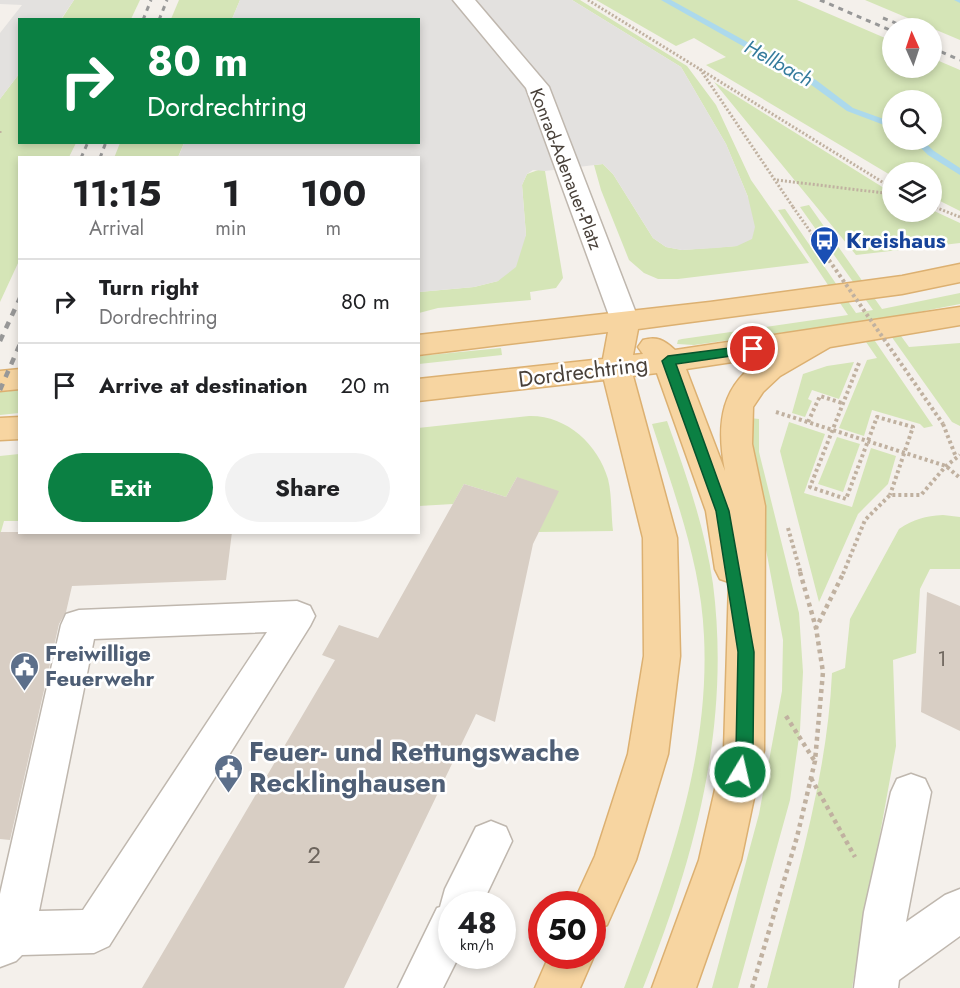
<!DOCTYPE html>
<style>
:root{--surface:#fff;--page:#f2f2f2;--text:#202124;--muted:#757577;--line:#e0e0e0;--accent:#0b8043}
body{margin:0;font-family:Jost,sans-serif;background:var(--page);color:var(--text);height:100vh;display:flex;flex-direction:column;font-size:22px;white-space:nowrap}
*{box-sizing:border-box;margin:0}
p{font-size:20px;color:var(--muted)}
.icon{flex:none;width:33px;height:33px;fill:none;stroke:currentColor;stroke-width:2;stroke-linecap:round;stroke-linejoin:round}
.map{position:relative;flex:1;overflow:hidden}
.panel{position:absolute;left:18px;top:156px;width:402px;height:378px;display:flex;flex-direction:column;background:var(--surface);border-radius:0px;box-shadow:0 3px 9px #0003}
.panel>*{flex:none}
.guide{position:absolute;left:18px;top:18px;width:402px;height:126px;border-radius:0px;box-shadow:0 3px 9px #0003;background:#0b8043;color:#fff;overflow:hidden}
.needle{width:39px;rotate:357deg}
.tools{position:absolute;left:882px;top:18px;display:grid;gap:12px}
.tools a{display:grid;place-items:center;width:60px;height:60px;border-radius:50%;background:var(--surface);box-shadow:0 3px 9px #0003;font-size:30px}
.speed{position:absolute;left:438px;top:891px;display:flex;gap:12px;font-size:30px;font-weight:700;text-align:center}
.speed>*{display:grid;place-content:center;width:78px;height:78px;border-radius:50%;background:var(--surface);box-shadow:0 3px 9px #0003;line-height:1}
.speed small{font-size:15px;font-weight:400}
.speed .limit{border:9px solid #d22;background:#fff;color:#111}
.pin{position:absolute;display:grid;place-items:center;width:51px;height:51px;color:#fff;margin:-26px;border:3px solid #fff;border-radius:50%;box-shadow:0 2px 6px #0007}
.me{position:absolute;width:66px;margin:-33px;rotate:9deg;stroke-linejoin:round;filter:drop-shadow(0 0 4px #0008)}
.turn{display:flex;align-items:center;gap:21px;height:126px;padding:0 30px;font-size:27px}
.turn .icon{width:78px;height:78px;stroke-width:2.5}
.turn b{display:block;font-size:42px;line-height:51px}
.eta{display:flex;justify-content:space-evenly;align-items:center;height:102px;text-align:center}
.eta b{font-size:36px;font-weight:700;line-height:42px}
.button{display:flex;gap:12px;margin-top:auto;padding:12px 30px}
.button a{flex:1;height:69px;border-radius:36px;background:var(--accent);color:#fff;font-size:24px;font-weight:700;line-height:69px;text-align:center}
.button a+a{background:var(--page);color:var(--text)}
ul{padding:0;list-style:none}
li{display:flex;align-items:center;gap:18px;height:84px;padding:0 30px;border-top:2px solid var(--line)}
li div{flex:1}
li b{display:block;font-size:22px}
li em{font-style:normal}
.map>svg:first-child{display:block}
</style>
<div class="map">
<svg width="960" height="988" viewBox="0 0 960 988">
<rect width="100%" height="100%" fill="#f4f0eb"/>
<g fill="#d5e5b7" fill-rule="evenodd">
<path d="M 74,0 L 140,0 L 131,19 L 61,20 Z"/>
<path d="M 179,0 L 240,0 L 232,19 L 171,19 Z"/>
<path d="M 572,0 L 580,0 L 687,66 L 716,105 L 751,180 L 809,263 L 678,279 L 658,279 L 644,273 L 629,260 L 601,190 L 594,165 L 603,164 L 613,174 L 653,238 L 666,247 L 682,250 L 737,246 L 748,197 L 726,144 L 681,67 Z"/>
<path d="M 596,0 L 797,0 L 892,41 L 892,68 L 932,68 L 932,58 L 960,70 L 960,211 L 932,197 L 932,172 L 892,172 L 892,176 L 706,65 L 726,57 L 694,38 L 676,46 ZM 892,100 L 932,100 L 932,140 L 892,140 Z"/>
<path d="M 865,0 L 960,0 L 960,40 Z"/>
<path d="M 19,74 L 20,142 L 76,143 L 69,157 L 20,158 L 19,261 L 0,302 L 0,99 Z"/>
<path d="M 714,82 L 892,193 L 892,212 L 932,210 L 960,223 L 960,243 L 856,255 Z"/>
<path d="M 120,143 L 184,143 L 178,157 L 114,158 Z"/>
<path d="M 541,169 L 545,171 L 563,278 L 556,288 L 530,292 L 531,300 L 438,308 L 419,313 L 419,292 L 474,287 L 498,281 L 526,235 L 522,185 L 527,174 Z"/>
<path d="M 809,205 L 882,309 L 960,293 L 960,304 L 888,318 L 909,347 L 960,343 L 960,426 L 952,422 L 879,319 L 862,322 L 933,426 L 924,428 L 920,424 L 872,410 L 864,436 L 839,428 L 867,360 L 877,358 L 853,323 L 694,345 L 677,344 L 678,340 L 682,339 L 848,315 L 778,210 L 785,209 L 856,313 L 873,310 L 800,207 Z"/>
<path d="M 501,348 L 502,355 L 419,364 L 419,356 Z"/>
<path d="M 854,362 L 839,399 L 812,390 L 808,399 L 812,401 L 805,417 L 792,413 L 803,374 L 827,366 Z"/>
<path d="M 19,390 L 19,413 L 0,415 L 0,392 Z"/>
<path d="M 529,416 C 566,415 598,444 608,479 C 612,495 611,515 613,531 L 539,532 L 517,477 L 506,497 L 464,484 L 453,504 L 419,506 L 418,428 Z"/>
<path d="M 750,418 L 759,419 L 759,452 L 799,613 L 803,672 L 800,730 L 790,800 L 738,988 L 712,988 L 759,814 L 782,691 L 783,640 L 747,449 Z"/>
<path d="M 667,421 C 686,474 705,528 713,584 C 731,726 695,857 643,988 L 624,988 C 667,875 710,759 704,636 C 701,563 674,493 652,424 Z"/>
<path d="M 789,422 L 825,434 L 804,493 L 852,507 L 871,448 L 896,456 L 888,484 L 858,514 L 819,602 L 780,451 Z"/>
<path d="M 837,437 L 860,444 L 843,492 L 818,484 Z"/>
<path d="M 19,454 L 19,521 L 4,521 L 0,535 L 0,456 Z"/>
<path d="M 943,515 L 960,517 L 960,569 L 930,569 L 920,589 L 916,653 L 893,660 L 896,746 L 852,988 L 767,988 C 794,884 827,781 832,673 L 845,668 L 850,619 L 899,529 C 914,519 925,516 943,515 Z"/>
</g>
<g fill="#e3e1df">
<path d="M 0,0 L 74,0 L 61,19 L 20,20 L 19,74 L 0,99 L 0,33 L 22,5 L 0,4 Z"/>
<path d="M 240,0 L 572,0 L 681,67 L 726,144 L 748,197 L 755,227 L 752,239 L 737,246 L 716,248 L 682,250 L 666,247 L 653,238 L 613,174 L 603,164 L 545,171 L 533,170 L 527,174 L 522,185 L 526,235 L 516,267 L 498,281 L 474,287 L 419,292 L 418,158 L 178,158 L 184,143 L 418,142 L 418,20 L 232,19 Z"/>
</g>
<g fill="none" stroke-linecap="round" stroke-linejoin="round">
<g fill="#acd9ec" fill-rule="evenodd">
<path d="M 661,0 L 671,0 L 816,80 L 853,108 L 892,122 L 892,128 L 847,111 L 810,84 Z"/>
<path d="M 954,0 L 960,0 L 960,3 Z"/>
<path d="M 913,140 L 922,140 L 934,151 L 960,168 L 960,175 L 928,155 Z"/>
</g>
</g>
<g fill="#d8cec4">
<path d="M 517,477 L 559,491 L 533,544 L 495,722 L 476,714 L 344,988 L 142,988 L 335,660 L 322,655 L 339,625 L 378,638 L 464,484 L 506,497 Z"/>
<path d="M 0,532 L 232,532 L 226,580 L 72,586 L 66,612 L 59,624 L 10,840 L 0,839 Z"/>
<path d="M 927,592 L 960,606 L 960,731 L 921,712 Z"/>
</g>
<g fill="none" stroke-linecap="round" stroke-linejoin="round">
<defs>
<g id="minor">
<path d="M 453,0 L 475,0 L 549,87 L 639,321 L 635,328 L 625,330 L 615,328 L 611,321 L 526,88 Z"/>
<path d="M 297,601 L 310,606 L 315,616 L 310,626 L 109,946 L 94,953 L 22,955 L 16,961 L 0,967 L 0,894 L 61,625 L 66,614 L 79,610 ZM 267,632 L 83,910 L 39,911 L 94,639 Z"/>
<path d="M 911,774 L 925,779 L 931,792 L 906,922 L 945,895 L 960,889 L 960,936 L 899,980 L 898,988 L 854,988 L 864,912 L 891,792 L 897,779 Z"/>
<path d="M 491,821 L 506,827 L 512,841 L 482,904 L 452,904 L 452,956 L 459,956 L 443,988 L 398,988 L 437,908 L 440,907 L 445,889 L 476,827 Z"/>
</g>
<g id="major">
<path d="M 960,264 L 960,282 L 902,294 L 638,329 L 633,355 L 643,354 L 638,347 L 643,340 C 657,336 664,340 675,350 L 960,307 L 960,325 L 830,347 L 780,376 L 763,392 L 753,407 L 752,444 L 765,506 L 764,750 L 741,860 L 696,988 L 652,988 L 699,860 L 724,750 L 729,582 L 720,579 L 715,569 L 706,511 L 657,373 L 633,376 L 677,538 L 680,656 L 668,754 L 636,860 L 607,925 L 592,931 L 592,904 L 573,904 L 595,856 L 628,754 L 644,656 L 643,538 L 604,380 L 418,401 L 418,379 L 603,359 L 608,332 L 418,355 L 418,335 L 710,302 L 902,276 ZM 766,357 C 720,383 716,424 725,471 L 686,369 Z"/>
<path d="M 20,369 L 20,389 L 0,391 L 0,371 Z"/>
<path d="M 20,417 L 20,439 L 0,440 L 0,418 Z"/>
<path d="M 592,952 L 594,956 L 580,988 L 535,988 L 549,956 L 592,956 Z"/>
</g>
</defs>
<use href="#minor" stroke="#bfb7ae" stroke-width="3"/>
<use href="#major" stroke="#dcb071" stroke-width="3"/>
<g stroke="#c0b1a0" stroke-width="3" stroke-dasharray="2 2" stroke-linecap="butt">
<path d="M 588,0 L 892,188"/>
<path d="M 700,69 L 793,207"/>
<path d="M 0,131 L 0,135"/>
<path d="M 777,180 L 892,194"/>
<path d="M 932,206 L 960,217"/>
</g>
<g stroke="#c0b1a0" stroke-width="4" stroke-dasharray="3 3" stroke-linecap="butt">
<path d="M 859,363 L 810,487 L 846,499 L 877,417 L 913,427 L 890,495"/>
<path d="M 776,412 L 946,466 L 960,478"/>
<path d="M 808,422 L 820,396 L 842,403"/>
<path d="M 943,424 L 956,457"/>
<path d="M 788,528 L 801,574"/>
<path d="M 843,574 L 865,520 L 890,495 L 921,495 L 946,466 L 960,455"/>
</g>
<g stroke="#c0b1a0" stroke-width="4.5" stroke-dasharray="4 4" stroke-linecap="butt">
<path d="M 800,572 L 816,628"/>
<path d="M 786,716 L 814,760"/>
<path d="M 811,778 L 855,857"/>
<path d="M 752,988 L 797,837 L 815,761 L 823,672 L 816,628 L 844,572"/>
</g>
<use href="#minor" fill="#fff" fill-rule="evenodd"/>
<use href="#major" fill="#f7d5a1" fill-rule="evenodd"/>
<g stroke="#989898" stroke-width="3" stroke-dasharray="5 5" stroke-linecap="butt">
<path d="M 820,0 L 892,31"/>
<path d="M 883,18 L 908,28"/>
<path d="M 143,20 L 151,0"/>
<path d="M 159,20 L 167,0"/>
<path d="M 932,48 L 960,60"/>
<path d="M 81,158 L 88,142"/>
<path d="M 100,158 L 106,142"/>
</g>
<g stroke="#989898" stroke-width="4.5" stroke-dasharray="7 7" stroke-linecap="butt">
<path d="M 0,341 L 20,298"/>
<path d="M 0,390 L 20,344"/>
</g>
<path stroke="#c0b1a0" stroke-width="3" stroke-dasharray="2 2" stroke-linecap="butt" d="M 793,207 L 824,251"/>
<path stroke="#c0b1a0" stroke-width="4" stroke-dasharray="3 3" stroke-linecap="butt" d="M 822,250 L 943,424"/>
</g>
<path fill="#0b8043" stroke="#07532c" stroke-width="1.5" d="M 753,345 L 758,346 L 758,352 L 676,364 L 729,511 L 754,652 L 753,750 L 745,777 L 740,779 L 734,777 L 731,772 L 736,750 L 738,652 L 716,511 L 662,361 L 668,356 Z"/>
<defs>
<symbol id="bus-pin" viewBox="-11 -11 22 30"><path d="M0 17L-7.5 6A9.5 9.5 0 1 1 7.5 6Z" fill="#1a4fb4" stroke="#fff"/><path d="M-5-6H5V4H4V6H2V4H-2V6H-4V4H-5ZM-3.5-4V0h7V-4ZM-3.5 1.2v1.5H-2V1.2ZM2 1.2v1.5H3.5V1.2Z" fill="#fff"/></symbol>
<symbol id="civic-pin" viewBox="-11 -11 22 30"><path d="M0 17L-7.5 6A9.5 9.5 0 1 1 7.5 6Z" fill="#5c6f8a" stroke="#fff"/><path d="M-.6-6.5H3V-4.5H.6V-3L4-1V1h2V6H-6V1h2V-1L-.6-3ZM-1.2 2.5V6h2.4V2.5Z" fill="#fff"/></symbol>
</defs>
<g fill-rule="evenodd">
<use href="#bus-pin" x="808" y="224" width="33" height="45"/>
<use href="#civic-pin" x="8" y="650" width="33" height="45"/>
<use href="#civic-pin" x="212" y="752" width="33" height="45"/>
</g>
<g text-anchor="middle" stroke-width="5" stroke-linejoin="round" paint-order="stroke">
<g font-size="18" fill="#484039" stroke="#fff">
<text transform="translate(566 169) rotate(69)" y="6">Konrad-Adenauer-Platz</text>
</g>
<g font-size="20" font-style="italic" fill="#357c9d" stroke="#fff">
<text transform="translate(779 63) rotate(29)" y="7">Hellbach</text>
</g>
<g font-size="20" fill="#6c645c">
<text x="942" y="666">1</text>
</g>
<g font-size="22" font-weight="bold" fill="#164399" stroke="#fff" text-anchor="start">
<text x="846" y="248">Kreishaus</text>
</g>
<g font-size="22" fill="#484039" stroke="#fff">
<text transform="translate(583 371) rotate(-7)" y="8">Dordrechtring</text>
</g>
<g font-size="22" font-weight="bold" fill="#4e5e75" stroke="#fff" text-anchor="start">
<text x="45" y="661">Freiwillige<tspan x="45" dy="25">Feuerwehr</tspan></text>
</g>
<g font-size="24" fill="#6c645c">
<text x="314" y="863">2</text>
</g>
<g font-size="27" font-weight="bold" fill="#4e5e75" stroke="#fff" text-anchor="start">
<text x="249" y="761">Feuer- und Rettungswache<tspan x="249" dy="31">Recklinghausen</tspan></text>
</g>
</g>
</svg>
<div class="tools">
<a><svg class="needle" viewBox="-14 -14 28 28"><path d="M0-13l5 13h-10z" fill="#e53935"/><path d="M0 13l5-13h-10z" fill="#757577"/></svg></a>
<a><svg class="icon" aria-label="search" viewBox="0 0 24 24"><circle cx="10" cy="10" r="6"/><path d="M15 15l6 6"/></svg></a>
<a><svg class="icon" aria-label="layers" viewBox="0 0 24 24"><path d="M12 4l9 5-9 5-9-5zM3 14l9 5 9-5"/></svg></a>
</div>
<div class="speed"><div>48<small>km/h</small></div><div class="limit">50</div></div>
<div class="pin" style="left:753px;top:349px;background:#d93025"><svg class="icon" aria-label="arrive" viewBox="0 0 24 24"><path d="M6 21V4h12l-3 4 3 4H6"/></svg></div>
<svg class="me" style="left:740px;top:772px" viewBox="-20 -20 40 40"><circle r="17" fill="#0b8043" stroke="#fff" stroke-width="3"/><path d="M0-11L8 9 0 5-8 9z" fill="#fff"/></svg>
<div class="guide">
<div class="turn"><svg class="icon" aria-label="right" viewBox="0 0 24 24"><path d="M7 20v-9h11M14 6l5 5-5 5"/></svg><div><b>80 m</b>Dordrechtring</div></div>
</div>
<section class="panel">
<div class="eta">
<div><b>11:15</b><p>Arrival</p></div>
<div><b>1</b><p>min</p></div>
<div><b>100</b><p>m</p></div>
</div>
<ul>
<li><svg class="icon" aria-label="right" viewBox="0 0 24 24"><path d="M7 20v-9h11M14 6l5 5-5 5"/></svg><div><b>Turn right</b><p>Dordrechtring</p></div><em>80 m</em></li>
<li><svg class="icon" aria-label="arrive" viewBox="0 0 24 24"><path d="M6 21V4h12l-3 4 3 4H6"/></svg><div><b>Arrive at destination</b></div><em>20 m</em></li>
</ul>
<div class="button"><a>Exit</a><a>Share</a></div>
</section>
</div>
